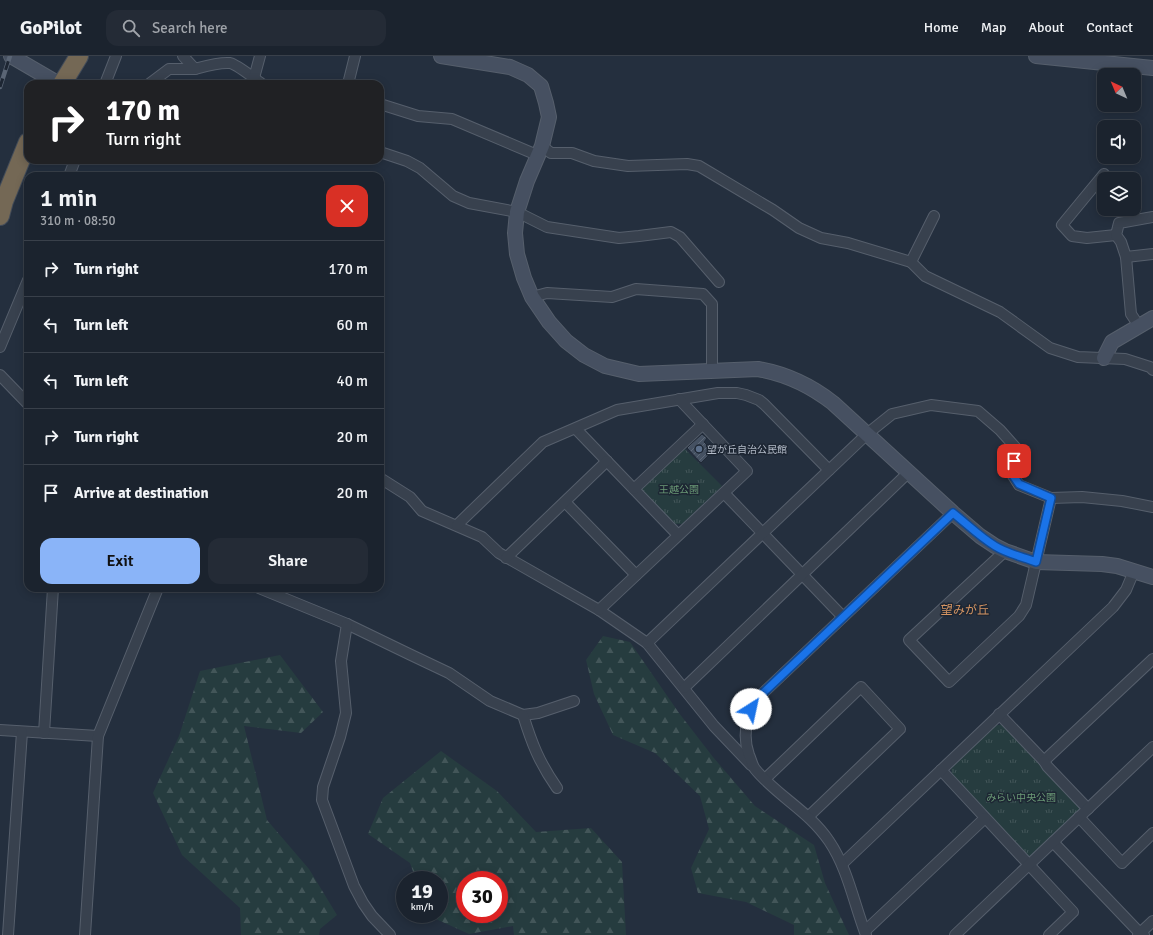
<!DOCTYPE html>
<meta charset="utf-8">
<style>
:root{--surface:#1b232e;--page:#242b36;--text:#f1f3f6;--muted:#a0a4aa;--line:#39404a;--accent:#8ab4f8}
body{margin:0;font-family:Signika,"Noto Sans JP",sans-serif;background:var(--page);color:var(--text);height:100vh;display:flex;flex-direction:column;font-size:15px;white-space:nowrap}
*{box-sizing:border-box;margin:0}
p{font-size:13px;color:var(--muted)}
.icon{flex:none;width:22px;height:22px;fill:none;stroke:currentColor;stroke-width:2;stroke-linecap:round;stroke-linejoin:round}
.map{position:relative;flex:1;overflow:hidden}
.drawer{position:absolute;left:24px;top:116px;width:360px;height:420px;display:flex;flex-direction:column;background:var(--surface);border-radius:12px;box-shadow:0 2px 10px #0003,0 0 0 1px var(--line)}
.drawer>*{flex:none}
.banner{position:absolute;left:24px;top:24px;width:360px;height:84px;border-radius:12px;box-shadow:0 2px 10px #0003,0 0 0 1px var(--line);background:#202124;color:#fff;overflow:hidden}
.needle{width:26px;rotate:316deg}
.fabs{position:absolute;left:1097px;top:12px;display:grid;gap:8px}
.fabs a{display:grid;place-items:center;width:44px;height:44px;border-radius:8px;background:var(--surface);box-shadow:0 2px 10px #0003,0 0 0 1px var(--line);font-size:20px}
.speed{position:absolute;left:396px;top:815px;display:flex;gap:8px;font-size:20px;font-weight:700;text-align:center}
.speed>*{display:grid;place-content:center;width:52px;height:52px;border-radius:50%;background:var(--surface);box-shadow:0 2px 10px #0003,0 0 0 1px var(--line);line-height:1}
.speed small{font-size:10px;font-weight:400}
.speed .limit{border:6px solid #d22;background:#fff;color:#111}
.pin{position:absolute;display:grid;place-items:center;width:34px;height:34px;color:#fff;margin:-17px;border-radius:8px;box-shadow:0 2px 6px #0006}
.me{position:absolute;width:44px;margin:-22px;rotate:35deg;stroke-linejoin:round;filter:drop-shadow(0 0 3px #0008)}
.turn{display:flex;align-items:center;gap:14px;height:84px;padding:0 16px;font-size:18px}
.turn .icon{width:52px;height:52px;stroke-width:2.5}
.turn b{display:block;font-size:28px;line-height:34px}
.round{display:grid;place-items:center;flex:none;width:42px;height:42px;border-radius:12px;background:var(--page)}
.headline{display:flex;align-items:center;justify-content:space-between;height:68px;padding:0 16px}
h1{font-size:24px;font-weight:600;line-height:30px}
.primary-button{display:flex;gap:8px;margin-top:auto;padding:8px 16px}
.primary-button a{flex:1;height:46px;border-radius:12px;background:var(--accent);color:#111;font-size:16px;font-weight:600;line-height:46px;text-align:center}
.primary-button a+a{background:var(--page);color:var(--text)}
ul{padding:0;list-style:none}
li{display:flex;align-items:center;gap:12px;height:56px;padding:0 16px;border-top:1px solid var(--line)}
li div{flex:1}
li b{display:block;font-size:15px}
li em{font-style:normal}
header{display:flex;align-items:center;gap:24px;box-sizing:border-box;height:56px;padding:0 20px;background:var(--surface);border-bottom:1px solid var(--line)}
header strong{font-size:19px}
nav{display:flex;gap:22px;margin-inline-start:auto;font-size:14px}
.search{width:280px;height:36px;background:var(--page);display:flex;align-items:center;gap:10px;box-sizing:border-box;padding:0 14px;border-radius:12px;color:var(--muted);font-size:15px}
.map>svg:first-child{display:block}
</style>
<header>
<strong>GoPilot</strong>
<div class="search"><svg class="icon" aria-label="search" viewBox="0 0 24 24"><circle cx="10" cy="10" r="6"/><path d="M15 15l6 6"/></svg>Search here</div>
<nav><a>Home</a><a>Map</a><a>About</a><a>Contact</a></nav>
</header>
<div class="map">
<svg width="1153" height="879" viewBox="0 0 1153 879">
<defs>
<pattern id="grass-tufts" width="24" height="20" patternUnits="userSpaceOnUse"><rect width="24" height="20" fill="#263c3f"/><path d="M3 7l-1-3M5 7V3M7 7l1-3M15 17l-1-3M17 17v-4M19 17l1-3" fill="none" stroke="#435659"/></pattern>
<pattern id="forest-firs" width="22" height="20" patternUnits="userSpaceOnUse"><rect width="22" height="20" fill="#263c3f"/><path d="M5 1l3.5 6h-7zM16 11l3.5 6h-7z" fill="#435659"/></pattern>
<pattern id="building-hatch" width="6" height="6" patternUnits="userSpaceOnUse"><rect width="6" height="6" fill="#455162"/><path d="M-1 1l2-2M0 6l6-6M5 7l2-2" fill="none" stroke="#5d6877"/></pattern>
</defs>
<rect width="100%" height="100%" fill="#242f3e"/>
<g fill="url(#grass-tufts)">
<path d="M 683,391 L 722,430 L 682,468 L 674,468 L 640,432 Z"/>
<path d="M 995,669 L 1004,669 L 1082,752 L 1029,801 L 952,720 L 951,712 Z"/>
</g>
<g fill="url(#forest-firs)" fill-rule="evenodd">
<path d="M 603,580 L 630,586 L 679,657 L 713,701 L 755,750 L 814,789 L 825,827 L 849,879 L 794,879 L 794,869 L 746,846 L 698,837 L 691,812 L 709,773 L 700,740 L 655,697 L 613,679 L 594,638 L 586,604 Z"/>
<path d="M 280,599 L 323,656 L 301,677 L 244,670 L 267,764 L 309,813 L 337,859 L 320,873 L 319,879 L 241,879 L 240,852 L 182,799 L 153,737 L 179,680 L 200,615 Z"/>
<path d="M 441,695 L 497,735 L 536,776 L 591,772 L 622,806 L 626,879 L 514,879 L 513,870 L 469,878 L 427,859 L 427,858 L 439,858 L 439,824 L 416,824 L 410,807 L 368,778 L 383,742 ZM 465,824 L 499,824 L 499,858 L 465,858 Z"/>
</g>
<path fill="url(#building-hatch)" stroke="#1f2835" d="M 702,378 L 707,382 L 704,386 L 713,395 L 701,407 L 687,392 Z"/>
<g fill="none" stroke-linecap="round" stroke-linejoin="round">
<defs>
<g id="street">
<path d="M 183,0 L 195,13 C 206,10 219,6 230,7 C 238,9 255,23 262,28"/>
<path d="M 254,22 L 260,0"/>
<path d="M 105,28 L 116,0"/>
<path d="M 149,28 L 169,13 L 195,13"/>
<path d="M 348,28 L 355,0"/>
<path d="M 380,48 L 418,60 L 452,63 L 537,99"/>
<path d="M 542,90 L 551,97 L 572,97 L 594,105 L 628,110 L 687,108 L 699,110 L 773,154 L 799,172 L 821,182 L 848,187 L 911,206"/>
<path d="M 380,96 L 407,105 L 420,112 L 453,140 L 469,147 L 517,156 L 547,171 L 619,182 L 639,180 L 671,176 L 680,181 L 719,226"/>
<path d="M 1104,118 L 1062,169 L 1072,180 L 1087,182 L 1116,179"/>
<path d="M 69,120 L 75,104"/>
<path d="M 934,160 L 911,206 L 925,220 L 1000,256 L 1050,292 L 1078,301 L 1125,303 L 1150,311 L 1153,314"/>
<path d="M 1126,201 L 1153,198"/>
<path d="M 532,241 L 547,237 L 612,241 L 636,233 L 703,238 L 712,248 L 712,315"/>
<path d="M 1139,270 L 1131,258 L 1126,201 L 1121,186 L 1116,179 L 1119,167 L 1153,161"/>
<path d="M 0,291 L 28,224"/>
<path d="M 0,319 L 28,348"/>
<path d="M 576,373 L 678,479"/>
<path d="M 380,422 L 410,441 L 422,455 L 482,481 L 499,497 L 599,554 L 647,587 L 714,670 L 751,709"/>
<path d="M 634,433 L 703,368"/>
<path d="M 724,437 L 843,561"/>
<path d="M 565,446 L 636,519"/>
<path d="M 457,469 L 543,386 L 617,354 L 718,337 L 737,337 L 746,339 L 759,344 L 764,348 L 829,414"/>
<path d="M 1005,495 L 909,584 L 949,626 L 1019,560 L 1026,549 L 1051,442"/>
<path d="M 506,502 L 607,405"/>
<path d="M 259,532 L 347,568 L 409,598 L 449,617 L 490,645 L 523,659 L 538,657 L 574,645"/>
<path d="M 599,554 L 747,415 L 679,343"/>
<path d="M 347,568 L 341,605 L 346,657 L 340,681 L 323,731 L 322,744 L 354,830 L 363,847 L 372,860 L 390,879"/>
<path d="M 647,587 L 867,378 L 892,358 L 931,349 L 978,355 L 1000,374 L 1016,392 L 1012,418 L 1019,429 L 1051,442 L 1082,441 L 1122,445 L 1153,451"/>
<path d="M 684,632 L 909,416"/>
<path d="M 999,658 L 1044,705 L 1153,603"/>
<path d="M 523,659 C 532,688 539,706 557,732"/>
<path d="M 0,674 L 98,680"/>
<path d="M 44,677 L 53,532"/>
<path d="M 1044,705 L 1047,710 L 1088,753"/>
<path d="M 941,714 L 1073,856 L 1049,879"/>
<path d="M 765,723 L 861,631 L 900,673 L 809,760"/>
<path d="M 1079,761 L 1122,807 L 1153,777"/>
<path d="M 1053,786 L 1136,873 L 1144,879"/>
<path d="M 842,808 L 1113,551 L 1126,534 L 1134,515"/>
<path d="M 865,875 L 985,762"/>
<path d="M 8,879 L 22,676"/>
<path d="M 85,879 L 98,680 L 158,532"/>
<path d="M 866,879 C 854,848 848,813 829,785 C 809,755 777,740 755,713 C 752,709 751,703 749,699 C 741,676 748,654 763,637 L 953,457"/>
<path d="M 955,879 L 1153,691"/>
<path d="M 1138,879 L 1153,865"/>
</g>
<g id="secondary">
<path d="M 11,0 L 59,28"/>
<path d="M 441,0 L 510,11 L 528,19 L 541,30 L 546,47 L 549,61 L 542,90 L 527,125 L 517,156 L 515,177 L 517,198 L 524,222 L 532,241 L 549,266 L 566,285 L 584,299 L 605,310 L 639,318 L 758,313 C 787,318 810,329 833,347 L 953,457 L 980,480 L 995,490 L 1005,495 L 1036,506 L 1102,508 L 1117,510 L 1153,521"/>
<path d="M 1036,0 L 1153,12"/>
<path d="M 1104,302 L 1112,286 L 1153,262"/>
</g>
<g id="highway">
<path d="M 62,28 L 79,0"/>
<path d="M 0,160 L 4,145 L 28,86"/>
</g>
</defs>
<use href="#street" stroke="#565f6c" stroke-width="12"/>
<use href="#secondary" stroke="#565f6c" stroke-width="16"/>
<use href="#highway" stroke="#434c59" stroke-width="20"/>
<use href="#street" stroke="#38414e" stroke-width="10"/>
<use href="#secondary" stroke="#465061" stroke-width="14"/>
<use href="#highway" stroke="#746855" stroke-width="18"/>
<defs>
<path id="rail" d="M 0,31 L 10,0"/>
</defs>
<use href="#rail" stroke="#5a6575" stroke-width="4.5"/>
<use href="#rail" stroke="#1d2633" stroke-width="3" stroke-dasharray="9" stroke-linecap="butt"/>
</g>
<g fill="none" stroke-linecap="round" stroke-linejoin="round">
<defs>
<path id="route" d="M 751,653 L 763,637 L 953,457 C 967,468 980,481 995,490 C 1008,498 1023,501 1036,506 L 1051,442 L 1019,428 L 1012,418 L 1014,405"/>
</defs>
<use href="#route" stroke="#114b97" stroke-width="10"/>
<use href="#route" stroke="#1a73e8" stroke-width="7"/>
</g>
<circle fill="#5c6f8a" stroke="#1d2633" stroke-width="1.5" cx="699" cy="393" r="4"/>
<g text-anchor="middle" stroke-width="3" stroke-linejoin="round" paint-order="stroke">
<g font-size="10" fill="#b4bcc9" stroke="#1d2633" text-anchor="start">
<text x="707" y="397">望が丘自治公民館</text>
</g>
<g font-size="10" fill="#6b9a76" stroke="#1d2633">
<text x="679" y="437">王越公園</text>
<text x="1021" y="745">みらい中央公園</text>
</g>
<g font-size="12" fill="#d59563" stroke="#1d2633">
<text x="965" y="558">望みが丘</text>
</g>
</g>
</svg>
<div class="fabs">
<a><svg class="needle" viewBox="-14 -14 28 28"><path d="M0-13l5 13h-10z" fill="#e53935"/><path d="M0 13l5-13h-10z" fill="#a0a4aa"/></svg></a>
<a><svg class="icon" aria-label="sound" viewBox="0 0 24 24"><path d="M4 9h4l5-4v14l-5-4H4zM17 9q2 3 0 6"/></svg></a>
<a><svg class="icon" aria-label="layers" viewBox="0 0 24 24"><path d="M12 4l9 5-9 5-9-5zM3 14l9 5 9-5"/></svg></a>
</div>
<div class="speed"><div>19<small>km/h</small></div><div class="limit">30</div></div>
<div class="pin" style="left:1014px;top:405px;background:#d93025"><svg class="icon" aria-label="arrive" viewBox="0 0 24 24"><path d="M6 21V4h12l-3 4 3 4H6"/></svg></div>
<svg class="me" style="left:751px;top:653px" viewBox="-20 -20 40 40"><circle r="19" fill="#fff"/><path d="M0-13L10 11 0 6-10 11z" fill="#1a73e8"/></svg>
<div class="banner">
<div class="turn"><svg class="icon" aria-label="right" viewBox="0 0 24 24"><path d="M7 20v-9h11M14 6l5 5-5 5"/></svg><div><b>170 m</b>Turn right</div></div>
</div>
<section class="drawer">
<div class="headline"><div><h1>1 min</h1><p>310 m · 08:50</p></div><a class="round" style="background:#d93025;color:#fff"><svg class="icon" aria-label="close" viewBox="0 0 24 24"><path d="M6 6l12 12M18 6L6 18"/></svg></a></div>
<ul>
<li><svg class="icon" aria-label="right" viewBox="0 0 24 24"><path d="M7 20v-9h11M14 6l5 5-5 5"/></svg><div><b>Turn right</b></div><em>170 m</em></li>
<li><svg class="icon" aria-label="left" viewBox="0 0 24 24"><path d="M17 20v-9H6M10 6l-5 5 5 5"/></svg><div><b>Turn left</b></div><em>60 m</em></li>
<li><svg class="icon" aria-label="left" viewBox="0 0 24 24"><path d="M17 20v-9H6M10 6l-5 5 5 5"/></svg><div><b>Turn left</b></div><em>40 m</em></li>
<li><svg class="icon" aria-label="right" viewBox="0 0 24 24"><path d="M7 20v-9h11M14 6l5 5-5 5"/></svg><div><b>Turn right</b></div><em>20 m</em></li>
<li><svg class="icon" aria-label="arrive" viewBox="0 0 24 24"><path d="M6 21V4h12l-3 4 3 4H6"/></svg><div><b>Arrive at destination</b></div><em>20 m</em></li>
</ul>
<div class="primary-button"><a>Exit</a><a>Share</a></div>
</section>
</div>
